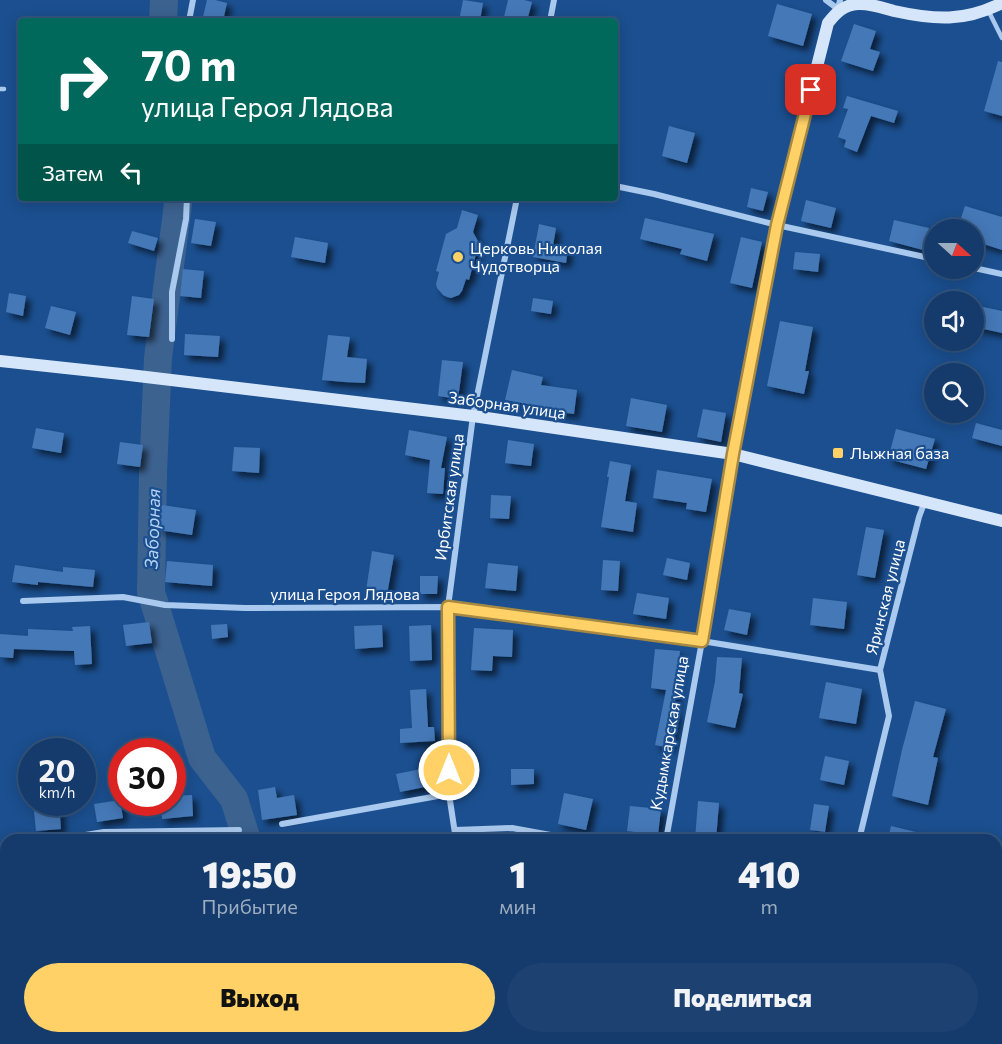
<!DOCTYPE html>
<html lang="ru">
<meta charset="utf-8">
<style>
:root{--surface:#143b6b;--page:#1d4271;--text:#f1f3f6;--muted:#9dadc1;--line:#33557e;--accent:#ffd166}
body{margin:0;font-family:Commissioner,sans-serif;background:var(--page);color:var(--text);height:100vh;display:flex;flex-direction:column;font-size:22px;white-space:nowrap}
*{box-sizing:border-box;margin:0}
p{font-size:20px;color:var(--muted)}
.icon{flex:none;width:33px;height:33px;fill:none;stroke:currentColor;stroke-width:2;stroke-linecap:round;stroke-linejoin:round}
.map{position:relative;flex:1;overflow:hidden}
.drawer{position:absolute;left:0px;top:834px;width:1002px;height:210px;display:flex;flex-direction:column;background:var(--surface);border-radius:18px 18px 0 0;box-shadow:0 3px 15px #0003,0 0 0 2px var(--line)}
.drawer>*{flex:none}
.guide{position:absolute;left:18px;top:18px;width:600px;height:183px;border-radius:6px;box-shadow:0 3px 15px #0003,0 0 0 2px var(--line);background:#00695c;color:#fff;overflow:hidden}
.needle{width:39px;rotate:111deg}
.buttons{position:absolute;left:924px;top:219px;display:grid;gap:12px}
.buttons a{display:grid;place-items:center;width:60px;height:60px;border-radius:50%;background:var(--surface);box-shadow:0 3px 15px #0003,0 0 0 2px var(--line);font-size:30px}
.speed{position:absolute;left:18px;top:738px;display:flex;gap:12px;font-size:30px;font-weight:700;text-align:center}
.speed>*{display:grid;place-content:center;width:78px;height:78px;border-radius:50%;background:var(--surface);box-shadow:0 3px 15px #0003,0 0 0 2px var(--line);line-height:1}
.speed small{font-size:15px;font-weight:400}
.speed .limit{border:9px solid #d22;background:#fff;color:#111}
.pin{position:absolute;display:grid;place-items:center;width:51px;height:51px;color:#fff;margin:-26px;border-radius:12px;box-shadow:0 3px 9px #0006}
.me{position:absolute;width:66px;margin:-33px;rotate:0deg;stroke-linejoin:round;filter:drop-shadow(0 0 4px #0008)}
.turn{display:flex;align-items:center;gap:21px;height:126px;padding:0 24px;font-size:27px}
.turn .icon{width:78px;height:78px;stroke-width:2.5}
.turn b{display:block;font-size:42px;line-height:51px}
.then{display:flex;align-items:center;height:57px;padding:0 24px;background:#0003;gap:12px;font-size:22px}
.eta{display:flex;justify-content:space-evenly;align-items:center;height:102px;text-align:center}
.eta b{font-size:36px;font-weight:800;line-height:42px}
.cta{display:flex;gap:12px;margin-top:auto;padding:12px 24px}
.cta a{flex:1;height:69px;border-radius:36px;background:var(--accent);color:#111;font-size:24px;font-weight:800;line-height:69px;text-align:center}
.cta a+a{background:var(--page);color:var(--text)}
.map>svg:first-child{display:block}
</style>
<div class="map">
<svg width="1002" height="1044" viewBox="0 0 1002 1044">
<defs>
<filter id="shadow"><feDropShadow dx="5" dy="5" stdDeviation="3" flood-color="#0009"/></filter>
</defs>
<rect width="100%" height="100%" fill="#1b4f8f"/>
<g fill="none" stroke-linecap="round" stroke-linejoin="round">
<g stroke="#3c6290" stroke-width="28">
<path d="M 163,21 L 164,0"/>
<path d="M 177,198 L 178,204 L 158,358 L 153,473 L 151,592 L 202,758 L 234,799 L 247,840"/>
<path d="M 269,1038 L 270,1044"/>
</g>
</g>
<g fill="#4478b7" filter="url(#shadow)">
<path d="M 207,0 L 215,0 L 227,3 L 223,21 L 202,21 Z"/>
<path d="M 463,0 L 483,3 L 480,21 L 459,21 Z"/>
<path d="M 508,0 L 524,0 L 532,2 L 527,21 L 503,21 Z"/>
<path d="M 777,4 L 812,14 L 803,46 L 768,36 Z"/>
<path d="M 854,24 L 876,31 L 870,49 L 880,52 L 873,71 L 841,61 Z"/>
<path d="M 998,61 L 1002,62 L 1002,116 L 984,111 Z"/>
<path d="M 847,96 L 898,111 L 894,123 L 871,116 L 857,152 L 844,147 L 846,140 L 838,137 L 848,109 L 843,108 Z"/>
<path d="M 669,126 L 695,133 L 687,163 L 662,156 Z"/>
<path d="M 751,188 L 768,192 L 763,211 L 747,207 Z"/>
<path d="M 806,200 L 836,208 L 831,228 L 801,221 Z"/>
<path d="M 965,206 L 1002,217 L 1002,250 L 974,241 L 974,230 L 957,230 Z"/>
<path d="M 462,210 L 478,215 L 473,232 L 479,243 L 469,280 L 466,279 L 462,291 L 459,295 L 451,298 L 447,297 L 443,295 L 437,288 L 436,284 L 439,272 L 436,271 L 446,234 L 457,228 Z"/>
<path d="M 645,218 L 714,234 L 707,261 L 680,254 L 682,249 L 640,239 Z"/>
<path d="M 195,219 L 216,222 L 211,246 L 191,243 Z"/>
<path d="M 894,220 L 929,228 L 923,250 L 889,241 Z"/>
<path d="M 539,224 L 556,228 L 553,246 L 568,249 L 566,263 L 533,257 Z"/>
<path d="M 132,231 L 158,238 L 154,251 L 128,243 Z"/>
<path d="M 295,237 L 328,243 L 325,263 L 291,257 Z"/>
<path d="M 741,237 L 762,242 L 752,288 L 730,283 Z"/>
<path d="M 795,252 L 820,254 L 818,272 L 793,269 Z"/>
<path d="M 183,269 L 204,271 L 201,298 L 180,296 Z"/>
<path d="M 9,293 L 26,296 L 23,316 L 6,312 Z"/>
<path d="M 132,296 L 154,299 L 149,337 L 127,335 Z"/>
<path d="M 533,298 L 553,301 L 551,314 L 531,311 Z"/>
<path d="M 974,305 L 1002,311 L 1002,333 L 974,327 Z"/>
<path d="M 51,306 L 76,312 L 70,335 L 45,328 Z"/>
<path d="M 780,321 L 813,327 L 805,371 L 809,371 L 804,394 L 767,386 Z"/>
<path d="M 185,334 L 220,336 L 218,357 L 184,355 Z"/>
<path d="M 328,335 L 350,337 L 347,357 L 367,359 L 365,383 L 344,382 L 322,380 Z"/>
<path d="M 442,360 L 463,362 L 458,399 L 438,396 Z"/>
<path d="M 512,370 L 543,377 L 541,385 L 577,390 L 574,414 L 553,411 L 554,409 L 505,400 Z"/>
<path d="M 631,398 L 667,405 L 662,432 L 626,426 Z"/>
<path d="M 703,409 L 726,413 L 721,442 L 697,437 Z"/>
<path d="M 976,423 L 1002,430 L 1002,446 L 972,438 Z"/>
<path d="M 36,428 L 64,433 L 61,453 L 32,448 Z"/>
<path d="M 896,429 L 935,439 L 926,469 L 888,459 Z"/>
<path d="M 409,430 L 447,437 L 441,468 L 445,468 L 443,494 L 427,493 L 430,460 L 405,455 Z"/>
<path d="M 508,440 L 534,444 L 531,466 L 505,463 Z"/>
<path d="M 120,442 L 143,445 L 140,467 L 117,464 Z"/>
<path d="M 234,447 L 260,448 L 259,473 L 232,471 Z"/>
<path d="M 610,461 L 631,465 L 625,501 L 637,503 L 633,532 L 601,527 L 609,477 L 607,477 Z"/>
<path d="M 657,470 L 712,479 L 706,512 L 686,509 L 687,503 L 653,498 Z"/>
<path d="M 491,495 L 511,496 L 509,519 L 490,518 Z"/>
<path d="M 162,505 L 196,510 L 192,535 L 158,530 Z"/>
<path d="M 866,527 L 884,530 L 875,578 L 857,575 Z"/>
<path d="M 372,551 L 394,555 L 387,595 L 366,591 Z"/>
<path d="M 667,558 L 690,563 L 687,580 L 663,575 Z"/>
<path d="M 603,560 L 620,561 L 618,591 L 601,590 Z"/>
<path d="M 167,561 L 213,565 L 212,586 L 165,582 Z"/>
<path d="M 488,563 L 518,566 L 516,591 L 485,588 Z"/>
<path d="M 15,565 L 63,572 L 63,567 L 95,570 L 93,587 L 38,582 L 38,585 L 12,582 Z"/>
<path d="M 420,576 L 438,576 L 437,594 L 420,594 Z"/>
<path d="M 637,593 L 669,598 L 666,619 L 633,614 Z"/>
<path d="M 813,598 L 847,602 L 844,629 L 810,625 Z"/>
<path d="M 729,609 L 751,613 L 747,635 L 724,630 Z"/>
<path d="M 149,622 L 152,643 L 126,646 L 123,625 Z"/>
<path d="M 227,624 L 228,637 L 212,639 L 211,625 Z"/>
<path d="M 382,625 L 383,647 L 355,649 L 354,626 Z"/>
<path d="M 431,625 L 432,660 L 410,661 L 409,626 Z"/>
<path d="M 90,626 L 92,664 L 75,665 L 74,651 L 14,649 L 13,658 L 0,657 L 0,634 L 28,636 L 28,629 L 73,631 L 72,627 Z"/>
<path d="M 474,628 L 513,630 L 512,657 L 493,656 L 492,671 L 471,670 Z"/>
<path d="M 655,649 L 680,651 L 674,712 L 677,713 L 670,748 L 655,745 L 666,690 L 651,688 Z"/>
<path d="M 717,657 L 742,658 L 739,693 L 743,694 L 735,728 L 707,722 L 715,681 Z"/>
<path d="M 826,682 L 862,689 L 856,724 L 819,718 Z"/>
<path d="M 426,689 L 428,727 L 434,727 L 435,741 L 400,743 L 400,729 L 412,728 L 410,690 Z"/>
<path d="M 915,701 L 946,709 L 933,757 L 938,758 L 928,805 L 892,796 L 902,750 Z"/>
<path d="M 825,756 L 849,761 L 844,785 L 820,780 Z"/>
<path d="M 421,769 L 425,787 L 400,792 L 396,774 Z"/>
<path d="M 511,769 L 534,769 L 534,784 L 511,785 Z"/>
<path d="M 275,787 L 277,798 L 294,795 L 297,815 L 262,820 L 258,790 Z"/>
<path d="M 564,793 L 593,799 L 586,830 L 558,824 Z"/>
<path d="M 192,795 L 193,816 L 162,819 L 161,802 L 172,802 L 172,796 Z"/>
<path d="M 120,800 L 123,818 L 97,822 L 94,804 Z"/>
<path d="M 698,801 L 719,803 L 716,840 L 695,840 Z"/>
<path d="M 33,802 L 59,802 L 61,829 L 36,831 Z"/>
<path d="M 814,804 L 829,806 L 825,832 L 810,830 Z"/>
<path d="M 630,806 L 661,809 L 658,835 L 627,831 Z"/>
<path d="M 891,826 L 928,835 L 927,840 L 888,840 Z"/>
</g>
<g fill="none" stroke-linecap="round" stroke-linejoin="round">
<g stroke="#a9c9ee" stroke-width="4.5">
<path d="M 988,10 L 1002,38"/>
<path d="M 0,89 L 4,89"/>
</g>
<g stroke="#a9c9ee" stroke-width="6">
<path d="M 826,0 L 838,9 L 840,0"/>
<path d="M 189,21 L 193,0"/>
<path d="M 550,21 L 554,0"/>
<path d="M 615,186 L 654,194 L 777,225 L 934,259"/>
<path d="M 974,268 L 1002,274"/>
<path d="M 172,339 L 172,292 L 186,219 L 187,198"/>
<path d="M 23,601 L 123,597 L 165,605 L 245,608 L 448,607 L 702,641 L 880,670"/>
<path d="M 282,824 L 449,794"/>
<path d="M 455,830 L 512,828 L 578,840"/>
<path d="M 66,840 L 73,837 L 104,832 L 239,830"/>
<path d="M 456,840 L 449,794 L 448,607 L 473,416 L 517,198"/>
<path d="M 666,840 L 702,641 L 733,454"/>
<path d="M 859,840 L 889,716 L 880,670 L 919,517 L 925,501"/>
<path d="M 0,889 L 6,884"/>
<path d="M 0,947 L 6,949"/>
<path d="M 485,1038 L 486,1044"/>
<path d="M 149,1044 L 150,1038"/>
<path d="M 631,1044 L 632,1038"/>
<path d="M 810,1044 L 811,1038"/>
</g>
<g stroke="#d6e6fa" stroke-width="12">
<path d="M 0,361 L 121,374 L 473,416 L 733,454 L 1002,521"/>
<path d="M 733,454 L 777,225 L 828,23 C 836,13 843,5 858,4 C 869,3 883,8 894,11 C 935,20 964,22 1002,3"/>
</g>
</g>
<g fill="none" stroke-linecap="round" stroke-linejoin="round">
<defs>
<path id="route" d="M 449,770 L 448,607 L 702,641 L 733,454 L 777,225 L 811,90"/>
</defs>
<use href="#route" stroke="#a68842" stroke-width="15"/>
<use href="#route" stroke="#ffd166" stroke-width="10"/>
</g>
<g fill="#ffd166" stroke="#1b4f8f" stroke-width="2">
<circle cx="458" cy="257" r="6"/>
<rect x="832" y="447" width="12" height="12" rx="3"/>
</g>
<g text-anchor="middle" stroke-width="4.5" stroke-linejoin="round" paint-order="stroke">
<g font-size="16" fill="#fff" stroke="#1b4f8f" text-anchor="start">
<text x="470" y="254">Церковь Николая<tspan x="470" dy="18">Чудотворца</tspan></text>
<text x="850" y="459">Лыжная база</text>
</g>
<g font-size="16" fill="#fff" stroke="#1b4f8f">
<text transform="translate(507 405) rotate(8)" y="6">Заборная улица</text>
<text transform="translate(449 497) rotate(-82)" y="6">Ирбитская улица</text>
<text x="345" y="600">улица Героя Лядова</text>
<text transform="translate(885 597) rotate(-76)" y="6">Яринская улица</text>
<text transform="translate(669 733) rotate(-80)" y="6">Кудымкарская улица</text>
</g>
<g font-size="18" font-style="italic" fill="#b5d3f5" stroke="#1b4f8f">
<text transform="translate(153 529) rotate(-88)" y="6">Заборная</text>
</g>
</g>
</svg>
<div class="buttons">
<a><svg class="needle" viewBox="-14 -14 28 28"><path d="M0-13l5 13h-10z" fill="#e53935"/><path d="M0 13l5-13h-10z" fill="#9dadc1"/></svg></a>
<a><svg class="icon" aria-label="sound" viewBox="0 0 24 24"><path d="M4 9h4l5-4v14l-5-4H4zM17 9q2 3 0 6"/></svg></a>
<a><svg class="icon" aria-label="search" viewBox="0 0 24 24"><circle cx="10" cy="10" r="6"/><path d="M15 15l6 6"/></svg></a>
</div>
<div class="speed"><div>20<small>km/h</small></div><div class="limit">30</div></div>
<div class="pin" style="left:811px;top:90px;background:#d93025"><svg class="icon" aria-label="arrive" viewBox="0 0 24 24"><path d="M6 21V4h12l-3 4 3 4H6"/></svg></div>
<svg class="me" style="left:449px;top:770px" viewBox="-20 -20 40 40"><circle r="17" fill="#ffd166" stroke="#fff" stroke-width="3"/><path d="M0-11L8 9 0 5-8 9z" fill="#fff"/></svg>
<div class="guide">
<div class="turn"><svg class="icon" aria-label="right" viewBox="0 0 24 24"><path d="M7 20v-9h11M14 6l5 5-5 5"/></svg><div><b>70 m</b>улица Героя Лядова</div></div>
<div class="then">Затем<svg class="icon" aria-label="left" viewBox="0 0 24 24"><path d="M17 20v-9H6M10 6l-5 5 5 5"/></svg></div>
</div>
<section class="drawer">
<div class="eta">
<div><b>19:50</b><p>Прибытие</p></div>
<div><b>1</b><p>мин</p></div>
<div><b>410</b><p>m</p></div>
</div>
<div class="cta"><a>Выход</a><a>Поделиться</a></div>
</section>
</div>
